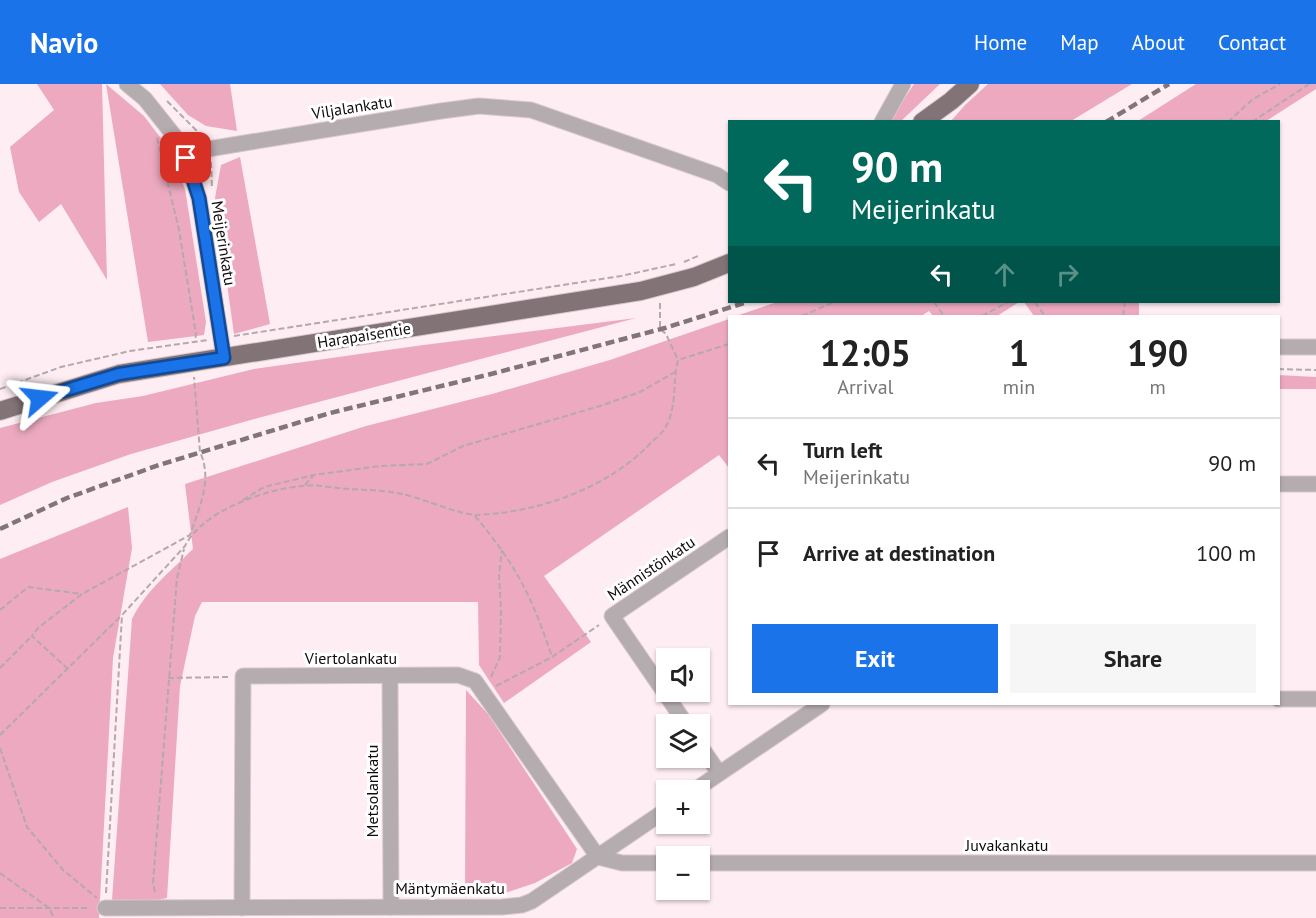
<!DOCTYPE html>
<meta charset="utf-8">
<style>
:root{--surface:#fff;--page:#f6f6f6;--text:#222;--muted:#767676;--line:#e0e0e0;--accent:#1a73e8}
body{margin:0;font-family:"PT Sans",sans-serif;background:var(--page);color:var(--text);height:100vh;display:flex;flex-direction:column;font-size:22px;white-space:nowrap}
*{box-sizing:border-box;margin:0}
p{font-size:20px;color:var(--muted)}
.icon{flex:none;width:33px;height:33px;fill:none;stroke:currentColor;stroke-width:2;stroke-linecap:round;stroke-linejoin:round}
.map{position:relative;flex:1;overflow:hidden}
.panel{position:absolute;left:728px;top:231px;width:552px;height:390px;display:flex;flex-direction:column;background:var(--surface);border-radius:0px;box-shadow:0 2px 4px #0004}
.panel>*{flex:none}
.top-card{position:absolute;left:728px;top:36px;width:552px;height:183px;border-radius:0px;box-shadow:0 2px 4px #0004;background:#00695c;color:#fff;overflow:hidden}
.controls{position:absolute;left:656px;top:564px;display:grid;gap:12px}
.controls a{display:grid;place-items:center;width:54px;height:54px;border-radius:0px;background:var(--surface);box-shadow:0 2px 4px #0004;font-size:30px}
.pin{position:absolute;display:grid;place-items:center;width:51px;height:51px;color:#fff;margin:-26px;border-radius:12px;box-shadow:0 3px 9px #0006}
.me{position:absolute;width:66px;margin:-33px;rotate:73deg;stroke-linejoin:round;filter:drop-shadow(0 0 4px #0008)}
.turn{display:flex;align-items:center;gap:21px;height:126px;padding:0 24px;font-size:27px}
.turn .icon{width:78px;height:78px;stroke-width:2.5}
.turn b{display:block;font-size:42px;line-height:51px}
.lanes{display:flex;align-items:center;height:57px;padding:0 24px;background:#0003;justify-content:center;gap:30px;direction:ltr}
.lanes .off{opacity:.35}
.eta{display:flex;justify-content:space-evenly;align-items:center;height:102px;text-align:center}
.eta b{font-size:36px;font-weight:700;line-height:42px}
.primary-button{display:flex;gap:12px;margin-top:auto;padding:12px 24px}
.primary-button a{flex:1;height:69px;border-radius:0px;background:var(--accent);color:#fff;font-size:24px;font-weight:700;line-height:69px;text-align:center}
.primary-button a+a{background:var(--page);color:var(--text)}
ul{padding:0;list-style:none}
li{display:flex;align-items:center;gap:18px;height:90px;padding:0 24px;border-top:2px solid var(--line)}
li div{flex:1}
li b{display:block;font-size:22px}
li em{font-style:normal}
header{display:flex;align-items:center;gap:36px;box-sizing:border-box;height:84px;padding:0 30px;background:var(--accent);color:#fff}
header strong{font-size:28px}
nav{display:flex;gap:33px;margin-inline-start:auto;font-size:21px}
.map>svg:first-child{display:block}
</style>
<header>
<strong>Navio</strong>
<nav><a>Home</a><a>Map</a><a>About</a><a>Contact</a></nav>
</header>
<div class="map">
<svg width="1316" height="834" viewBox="0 0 1316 834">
<rect width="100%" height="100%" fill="#feedf2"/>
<g fill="#eca9bf">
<path d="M 37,0 L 102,0 L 107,196 L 61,120 L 39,138 L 19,108 L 10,63 L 54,26 Z"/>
<path d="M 106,0 L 144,32 L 169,65 L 185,105 L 206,238 L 204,251 L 148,258 Z"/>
<path d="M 160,0 L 230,0 L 237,47 L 206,42 L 188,31 Z"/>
<path d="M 914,0 L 940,0 L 901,37 L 889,38 Z"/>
<path d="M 988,0 L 1132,0 L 1071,37 L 951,37 L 965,21 Z"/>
<path d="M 1196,0 L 1316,0 L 1316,5 L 1266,37 L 1138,37 Z"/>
<path d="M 240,73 L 270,240 L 234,250 L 215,114 L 221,81 Z"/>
<path d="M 777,218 L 1019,218 L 997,232 L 933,232 L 929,227 L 921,232 L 736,232 Z"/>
<path d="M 1024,218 L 1139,218 L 1139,232 L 1034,232 Z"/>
<path d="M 636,234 L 258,334 L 131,370 L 52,398 L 0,421 L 0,344 L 96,319 L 143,312 L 254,285 L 416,262 Z"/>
<path d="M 729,235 L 729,384 L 719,371 L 544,492 L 591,558 L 504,619 L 479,581 L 478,518 L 202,518 L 195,532 L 180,602 L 167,814 L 152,817 L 140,823 L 112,816 L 132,535 C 146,506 171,487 193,465 L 185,400 L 366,342 L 492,310 L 610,276 Z"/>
<path d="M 1278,291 L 1316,293 L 1316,305 L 1278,305 Z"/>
<path d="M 128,423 L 132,464 L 113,574 L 99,834 L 0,834 L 0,475 Z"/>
<path d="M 466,606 L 488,630 L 577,765 L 572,779 L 535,799 L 496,812 L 465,813 Z"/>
</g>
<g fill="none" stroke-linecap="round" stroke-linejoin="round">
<defs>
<g id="minor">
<path d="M 127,0 L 145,15 L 176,54 L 186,74 L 199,114 L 224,274"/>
<path d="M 882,38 L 903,0"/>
<path d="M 186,74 L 208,65 L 441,27 L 479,22 L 531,26 L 717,91 L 729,99"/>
<path d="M 1278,263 L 1316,263"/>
<path d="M 1278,400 L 1316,400"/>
<path d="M 390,592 L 391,823"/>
<path d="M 1278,615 L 1316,615"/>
<path d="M 686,640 L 612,532 L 729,453"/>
<path d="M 699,660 L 719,689"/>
<path d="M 695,706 L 822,620"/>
<path d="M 699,779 L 1316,779"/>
<path d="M 105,824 L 502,823 L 522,821 L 532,817 L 666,726"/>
<path d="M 242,824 L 243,592 L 458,591 L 475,597 L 598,773 L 622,779 L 666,779"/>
</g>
<g id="major">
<path d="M 922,38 L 951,17 L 970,0"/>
<path d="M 0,327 L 119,290 L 641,207 L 694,193 L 729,179"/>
</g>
</defs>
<use href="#minor" stroke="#d8c9cd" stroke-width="17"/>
<use href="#major" stroke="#d8c9cd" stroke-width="20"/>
<g stroke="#b6a8ad" stroke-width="2" stroke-dasharray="6 3" stroke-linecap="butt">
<path d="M 167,17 L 203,53"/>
<path d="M 1228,38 L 1253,15 L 1280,0"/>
<path d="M 1252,38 L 1309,0"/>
<path d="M 157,54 L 179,146 L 196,250 L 195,258"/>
<path d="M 211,78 L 212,105"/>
<path d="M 684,178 L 698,172"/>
<path d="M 934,218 L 944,232"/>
<path d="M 1035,218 L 1045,232"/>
<path d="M 660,219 L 660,245 L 666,250 L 678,276"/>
<path d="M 802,232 L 834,218"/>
<path d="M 982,232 L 1008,218"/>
<path d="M 1123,232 L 1125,218"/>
<path d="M 234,252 L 621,192 L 676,180"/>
<path d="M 1278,285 L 1316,286"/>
<path d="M 0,305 L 61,283 L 130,267 L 208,256"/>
<path d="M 305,401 L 313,392"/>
<path d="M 243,416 L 264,403 L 314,391 L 380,382 L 427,380 L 463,362 L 600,322 L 640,308 L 675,288"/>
<path d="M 475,432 C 491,451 506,471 518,492 C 533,518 543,546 552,573"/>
<path d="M 0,526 L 28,503 L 82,510"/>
<path d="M 0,584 L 32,552"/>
<path d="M 68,585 L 32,552 L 38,544 L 82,510 L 190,451 C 199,424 213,396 200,368 L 194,293"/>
<path d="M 491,593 L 500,573 L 501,526 L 499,491 L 502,466"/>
<path d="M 168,594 L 228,593"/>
<path d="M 496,602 L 552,573 L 599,541"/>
<path d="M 0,651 L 122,531"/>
<path d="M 0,664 L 27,743 L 63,786 L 97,814"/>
<path d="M 0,789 L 49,824 L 54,834"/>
<path d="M 155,808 L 153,799 L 177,494 L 184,465"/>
<path d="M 106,809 L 122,531 L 185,462 C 202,427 266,405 302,402 C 317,400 333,404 348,405 C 366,406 385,406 402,410 C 422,414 460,431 477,431 C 538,428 603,406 647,363 C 652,357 659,352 663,347 C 678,327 672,298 678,276 L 729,260"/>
<path d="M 0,824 L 90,824"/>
</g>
<use href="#minor" stroke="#b5acaf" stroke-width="15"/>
<use href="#major" stroke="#827377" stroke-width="18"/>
<g stroke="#807578" stroke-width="4.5" stroke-dasharray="9 4.5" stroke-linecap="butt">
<path d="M 1106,38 L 1169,0"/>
<path d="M 0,445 L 67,414 L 159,381 L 330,329 L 491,290 L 665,244 L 747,218"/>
</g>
</g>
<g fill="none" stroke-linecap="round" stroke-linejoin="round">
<defs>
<path id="route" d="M 40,314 L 119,290 L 224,274 L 199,114 L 186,74"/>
</defs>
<use href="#route" stroke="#114b97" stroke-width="15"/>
<use href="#route" stroke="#1a73e8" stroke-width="10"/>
</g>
<g text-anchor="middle" stroke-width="6" stroke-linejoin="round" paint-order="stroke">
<g font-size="16" fill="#110a0d" stroke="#fff">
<text transform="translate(352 23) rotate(-9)" y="6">Viljalankatu</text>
<text transform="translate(224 159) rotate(81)" y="6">Meijerinkatu</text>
<text transform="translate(364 251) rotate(-9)" y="6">Harapaisentie</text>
<text transform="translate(651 484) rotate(-34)" y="6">Männistönkatu</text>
<text x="351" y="580">Viertolankatu</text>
<text transform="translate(372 707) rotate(-90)" y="6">Metsolankatu</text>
<text x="1007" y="767">Juvakankatu</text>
<text x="450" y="810">Mäntymäenkatu</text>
</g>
</g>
</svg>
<div class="controls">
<a><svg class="icon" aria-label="sound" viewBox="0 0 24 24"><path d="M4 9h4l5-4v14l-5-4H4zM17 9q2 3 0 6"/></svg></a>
<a><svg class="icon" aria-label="layers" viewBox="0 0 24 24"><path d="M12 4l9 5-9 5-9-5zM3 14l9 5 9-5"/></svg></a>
<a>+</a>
<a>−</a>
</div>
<div class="pin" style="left:186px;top:74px;background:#d93025"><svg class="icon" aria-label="arrive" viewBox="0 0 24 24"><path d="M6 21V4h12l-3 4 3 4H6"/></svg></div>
<svg class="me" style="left:40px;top:314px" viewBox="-20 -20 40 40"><path d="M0-17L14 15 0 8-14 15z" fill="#1a73e8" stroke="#fff" stroke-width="4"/></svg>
<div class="top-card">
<div class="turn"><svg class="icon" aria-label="left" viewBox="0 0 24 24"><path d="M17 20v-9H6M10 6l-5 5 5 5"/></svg><div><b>90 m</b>Meijerinkatu</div></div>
<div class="lanes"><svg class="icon" aria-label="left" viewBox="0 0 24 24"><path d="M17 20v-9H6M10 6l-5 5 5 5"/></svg><svg class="icon off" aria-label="ahead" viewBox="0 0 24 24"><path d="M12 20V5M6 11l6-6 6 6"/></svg><svg class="icon off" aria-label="right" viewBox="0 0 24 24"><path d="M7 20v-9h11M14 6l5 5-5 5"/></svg></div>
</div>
<section class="panel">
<div class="eta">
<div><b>12:05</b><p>Arrival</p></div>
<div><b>1</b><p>min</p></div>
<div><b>190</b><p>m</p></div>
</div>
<ul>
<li><svg class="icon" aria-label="left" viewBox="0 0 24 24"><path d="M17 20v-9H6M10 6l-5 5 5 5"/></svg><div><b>Turn left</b><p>Meijerinkatu</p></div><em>90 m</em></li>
<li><svg class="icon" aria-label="arrive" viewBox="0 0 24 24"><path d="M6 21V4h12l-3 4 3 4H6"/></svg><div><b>Arrive at destination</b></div><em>100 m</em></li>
</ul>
<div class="primary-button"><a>Exit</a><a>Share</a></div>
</section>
</div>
